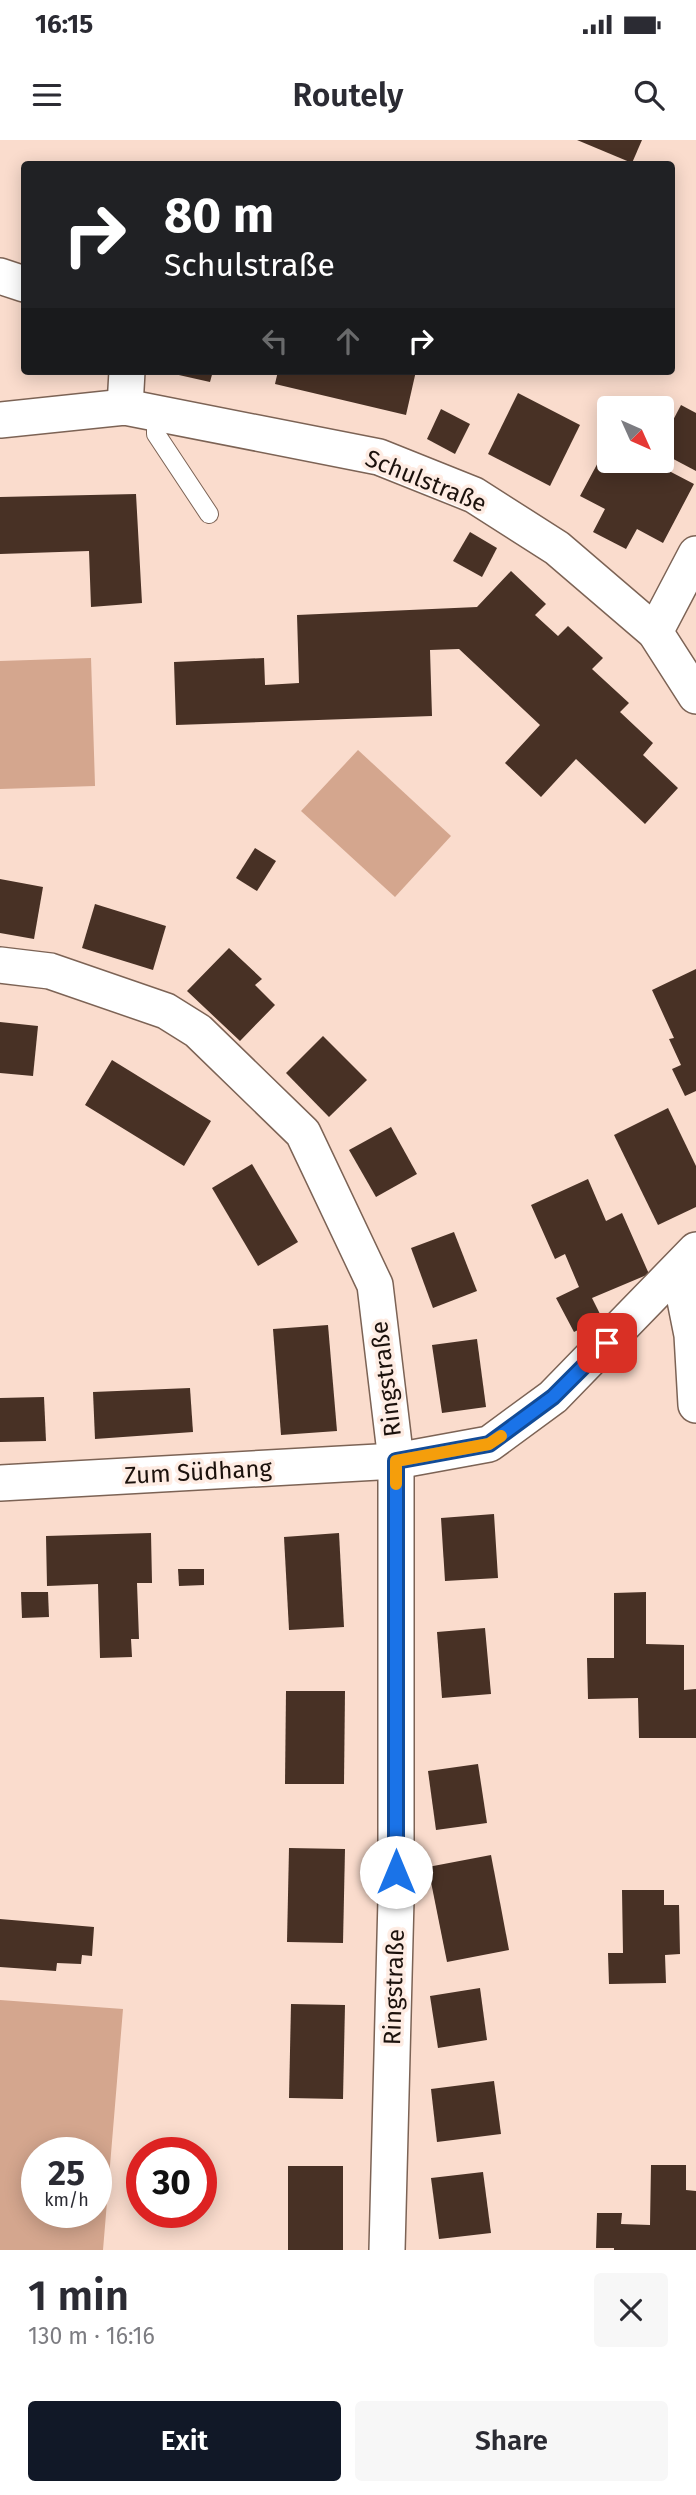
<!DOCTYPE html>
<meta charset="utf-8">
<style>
:root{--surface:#fff;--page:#f7f7f7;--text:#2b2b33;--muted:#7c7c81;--accent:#111827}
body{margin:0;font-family:"Fira Sans",sans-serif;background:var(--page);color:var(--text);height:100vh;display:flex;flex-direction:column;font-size:26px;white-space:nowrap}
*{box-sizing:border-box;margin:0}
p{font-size:23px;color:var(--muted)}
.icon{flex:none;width:38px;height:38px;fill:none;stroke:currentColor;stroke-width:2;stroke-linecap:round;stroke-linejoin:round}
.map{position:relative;height:2110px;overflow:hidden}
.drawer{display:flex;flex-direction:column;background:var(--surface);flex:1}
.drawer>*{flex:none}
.guide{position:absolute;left:21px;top:21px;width:654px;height:214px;border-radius:7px;box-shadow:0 4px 18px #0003;background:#202124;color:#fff;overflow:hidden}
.needle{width:46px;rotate:135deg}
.fabs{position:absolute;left:597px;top:256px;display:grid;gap:14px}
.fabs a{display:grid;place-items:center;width:77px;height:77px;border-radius:7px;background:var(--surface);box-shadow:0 4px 18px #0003;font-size:35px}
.speed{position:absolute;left:21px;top:1997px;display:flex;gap:14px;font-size:35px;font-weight:700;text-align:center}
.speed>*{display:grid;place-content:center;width:91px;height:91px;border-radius:50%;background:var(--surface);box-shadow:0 4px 18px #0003;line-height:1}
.speed small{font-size:18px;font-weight:400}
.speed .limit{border:10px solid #d22;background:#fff;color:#111}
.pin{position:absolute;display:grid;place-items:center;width:60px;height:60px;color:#fff;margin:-30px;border-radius:14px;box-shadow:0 4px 10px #0006}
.me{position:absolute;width:77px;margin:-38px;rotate:0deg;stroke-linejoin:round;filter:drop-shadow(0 0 5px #0008)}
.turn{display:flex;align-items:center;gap:24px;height:147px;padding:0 28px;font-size:32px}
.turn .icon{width:91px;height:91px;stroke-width:2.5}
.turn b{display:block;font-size:49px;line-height:60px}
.lanes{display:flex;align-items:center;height:66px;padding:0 28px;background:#0003;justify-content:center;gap:35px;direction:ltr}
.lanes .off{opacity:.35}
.round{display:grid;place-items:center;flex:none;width:74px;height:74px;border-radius:7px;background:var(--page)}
.headline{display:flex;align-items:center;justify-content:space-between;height:119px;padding:0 28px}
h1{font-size:42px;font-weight:600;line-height:52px}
.primary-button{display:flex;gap:14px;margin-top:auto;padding:14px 28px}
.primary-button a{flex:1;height:80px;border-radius:7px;background:var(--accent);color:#fff;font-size:28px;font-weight:600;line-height:80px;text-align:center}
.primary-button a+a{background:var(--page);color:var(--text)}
.status{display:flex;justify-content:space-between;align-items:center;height:49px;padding:0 35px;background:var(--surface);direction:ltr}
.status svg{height:19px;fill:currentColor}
header{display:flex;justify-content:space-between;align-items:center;height:91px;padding:0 28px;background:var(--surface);font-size:32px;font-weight:600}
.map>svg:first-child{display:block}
</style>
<div class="status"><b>16:15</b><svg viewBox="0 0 49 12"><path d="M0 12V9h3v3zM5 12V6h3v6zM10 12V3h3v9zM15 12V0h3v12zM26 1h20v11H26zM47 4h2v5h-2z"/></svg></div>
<header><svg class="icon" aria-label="menu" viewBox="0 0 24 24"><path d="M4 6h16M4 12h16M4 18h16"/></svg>Routely<svg class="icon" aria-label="search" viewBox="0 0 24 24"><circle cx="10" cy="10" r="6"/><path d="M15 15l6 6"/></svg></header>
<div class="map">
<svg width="696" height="2110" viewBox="0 0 696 2110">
<rect width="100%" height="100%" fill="#fadccd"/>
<g fill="#d4a68e" fill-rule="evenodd">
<path d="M 91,518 L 95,646 L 0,649 L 0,521 Z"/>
<path d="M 358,610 L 451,696 L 395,757 L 301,671 Z"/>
<path d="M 0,1860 L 123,1869 L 103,2110 L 0,2110 ZM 37,2012 L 96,2012 L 96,2072 L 37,2072 Z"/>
</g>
<g fill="#483125">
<path d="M 577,0 L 642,0 L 632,23 Z"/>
<path d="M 161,231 L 213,231 L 210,242 Z"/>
<path d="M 278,231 L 416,231 L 406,275 L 275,244 Z"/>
<path d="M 518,253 L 580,285 L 550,346 L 488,314 Z"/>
<path d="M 681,265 L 696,273 L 696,331 L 662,313 L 662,301 Z"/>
<path d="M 441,269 L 470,284 L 455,314 L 427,299 Z"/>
<path d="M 609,302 L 609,320 L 648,320 L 694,344 L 663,403 L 637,389 L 626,409 L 593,392 L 605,369 L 580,356 Z"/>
<path d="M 136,354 L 142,463 L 91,467 L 89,411 L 0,414 L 0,357 Z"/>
<path d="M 470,392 L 497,408 L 482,437 L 453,421 Z"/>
<path d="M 511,431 L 546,464 L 535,475 L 558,496 L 568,486 L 603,518 L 592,529 L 629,563 L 620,572 L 653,603 L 643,615 L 678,648 L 645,684 L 576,619 L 541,657 L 505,623 L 540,585 L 459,509 L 430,510 L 432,576 L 176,585 L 174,522 L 264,518 L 265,545 L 299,543 L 297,475 L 477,467 Z"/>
<path d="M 255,708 L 276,721 L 257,751 L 236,738 Z"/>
<path d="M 0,739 L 43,747 L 34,799 L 0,793 Z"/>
<path d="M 95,764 L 166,786 L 153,830 L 82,808 Z"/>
<path d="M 229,808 L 262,839 L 255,845 L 275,865 L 240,901 L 187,851 Z"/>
<path d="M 696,829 L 696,951 L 685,956 L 672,929 L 681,925 L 669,899 L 674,898 L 652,850 Z"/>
<path d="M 0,882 L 38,886 L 33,936 L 0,933 Z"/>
<path d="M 323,896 L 367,940 L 329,977 L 286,933 Z"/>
<path d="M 112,920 L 211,981 L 184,1026 L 85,965 Z"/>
<path d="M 668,968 L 696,1026 L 696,1067 L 658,1085 L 614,995 Z"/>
<path d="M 391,987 L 417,1034 L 376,1057 L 349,1010 Z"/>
<path d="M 252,1024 L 298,1102 L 258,1126 L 212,1048 Z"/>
<path d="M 588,1039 L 606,1081 L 622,1073 L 649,1134 L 592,1158 L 602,1178 L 574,1192 L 556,1158 L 579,1147 L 565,1114 L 555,1119 L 531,1065 Z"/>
<path d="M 454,1092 L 477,1151 L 433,1168 L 411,1108 Z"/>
<path d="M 328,1185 L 337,1291 L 281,1295 L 273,1189 Z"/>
<path d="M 477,1199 L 486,1267 L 442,1273 L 432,1205 Z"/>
<path d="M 190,1248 L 193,1292 L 95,1299 L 93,1252 Z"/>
<path d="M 44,1257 L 46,1301 L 0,1302 L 0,1258 Z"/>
<path d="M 494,1374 L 498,1438 L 445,1441 L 441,1378 Z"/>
<path d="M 151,1393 L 152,1443 L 137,1443 L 139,1499 L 131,1499 L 132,1517 L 100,1518 L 98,1444 L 47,1446 L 46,1396 Z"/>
<path d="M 339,1393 L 344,1487 L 289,1490 L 284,1397 Z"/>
<path d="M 178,1429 L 204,1429 L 204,1445 L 179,1446 Z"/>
<path d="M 21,1452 L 48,1452 L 49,1477 L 22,1478 Z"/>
<path d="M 646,1452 L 646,1504 L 684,1505 L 684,1550 L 696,1549 L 696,1598 L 639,1598 L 638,1558 L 588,1559 L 587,1518 L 614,1518 L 614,1453 Z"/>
<path d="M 485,1488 L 491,1554 L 442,1558 L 437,1492 Z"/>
<path d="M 286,1551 L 345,1551 L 344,1644 L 285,1644 Z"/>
<path d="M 478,1624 L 487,1683 L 436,1690 L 428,1631 Z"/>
<path d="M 289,1708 L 345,1709 L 343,1803 L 287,1802 Z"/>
<path d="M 491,1715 L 509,1810 L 447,1822 L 428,1727 Z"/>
<path d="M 622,1750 L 664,1750 L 664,1765 L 679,1765 L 680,1814 L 665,1815 L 666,1843 L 609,1844 L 608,1813 L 623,1813 Z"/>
<path d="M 0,1779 L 94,1787 L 92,1816 L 82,1815 L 81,1824 L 57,1823 L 56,1831 L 0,1827 Z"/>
<path d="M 480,1848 L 487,1900 L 438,1908 L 430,1856 Z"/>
<path d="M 291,1864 L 345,1865 L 343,1959 L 289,1958 Z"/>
<path d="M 494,1941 L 501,1994 L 437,2002 L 431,1949 Z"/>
<path d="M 651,2025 L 686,2025 L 686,2050 L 696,2051 L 696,2110 L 614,2110 L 614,2108 L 596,2108 L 597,2073 L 622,2073 L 621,2084 L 650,2085 Z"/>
<rect x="288" y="2026" width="55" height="84"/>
<path d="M 483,2032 L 491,2093 L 439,2099 L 431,2038 Z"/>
</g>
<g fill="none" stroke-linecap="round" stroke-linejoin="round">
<defs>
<path id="service" d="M 156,273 L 156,294 L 209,374"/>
<g id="minor">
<path d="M 0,136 L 24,144"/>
<path d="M 125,267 L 127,231"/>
<path d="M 0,280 L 125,267 L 379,317 L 474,355 L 557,408 L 655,492 L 696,556"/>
<path d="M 655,492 L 696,414"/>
<path d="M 0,825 L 50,831 L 166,871 L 198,891 L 303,993 L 375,1145 L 396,1321 L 396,1759 L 387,2110"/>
<path d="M 679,1130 L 692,1195 L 696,1265"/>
<path d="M 0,1343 L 396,1321 L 489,1304 L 553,1257 L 696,1110"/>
</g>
</defs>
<use href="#service" stroke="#7c6355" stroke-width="20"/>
<use href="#minor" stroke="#7c6355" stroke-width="38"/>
<use href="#service" stroke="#fff" stroke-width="18"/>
<use href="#minor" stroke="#fff" stroke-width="35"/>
</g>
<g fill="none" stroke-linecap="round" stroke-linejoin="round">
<defs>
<path id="route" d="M 396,1732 L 396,1321 L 489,1304 L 553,1257 L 607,1203"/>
</defs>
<use href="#route" stroke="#114b97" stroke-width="18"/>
<use href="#route" stroke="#1a73e8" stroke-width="12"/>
<path stroke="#f59e0b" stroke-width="12" d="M 396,1344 L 396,1321 L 489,1304 L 501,1296"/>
</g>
<g text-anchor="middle" stroke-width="7" stroke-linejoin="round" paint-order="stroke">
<g font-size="24" fill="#1b110c" stroke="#feece3">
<text transform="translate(426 341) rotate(22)" y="8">Schulstraße</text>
<text transform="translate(386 1239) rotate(-97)" y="8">Ringstraße</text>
<text transform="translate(198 1332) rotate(-3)" y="8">Zum Südhang</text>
<text transform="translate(394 1847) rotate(-88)" y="8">Ringstraße</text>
</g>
</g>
</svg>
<div class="fabs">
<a><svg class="needle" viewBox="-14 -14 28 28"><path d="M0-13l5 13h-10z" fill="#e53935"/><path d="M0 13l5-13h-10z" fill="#7c7c81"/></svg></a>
</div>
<div class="speed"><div>25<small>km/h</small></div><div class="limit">30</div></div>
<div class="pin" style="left:607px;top:1203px;background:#d93025"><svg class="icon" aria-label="arrive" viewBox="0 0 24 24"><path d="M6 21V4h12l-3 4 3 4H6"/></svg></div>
<svg class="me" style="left:396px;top:1732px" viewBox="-20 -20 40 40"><circle r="19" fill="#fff"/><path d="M0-13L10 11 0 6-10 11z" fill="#1a73e8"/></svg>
<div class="guide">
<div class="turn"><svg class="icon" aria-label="right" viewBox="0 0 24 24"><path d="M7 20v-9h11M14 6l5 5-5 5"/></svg><div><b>80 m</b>Schulstraße</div></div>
<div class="lanes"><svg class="icon off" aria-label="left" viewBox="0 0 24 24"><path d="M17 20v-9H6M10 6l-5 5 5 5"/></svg><svg class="icon off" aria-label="ahead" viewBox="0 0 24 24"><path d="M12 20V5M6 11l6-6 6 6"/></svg><svg class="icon" aria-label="right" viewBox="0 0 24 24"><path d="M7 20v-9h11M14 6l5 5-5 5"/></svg></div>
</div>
</div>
<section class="drawer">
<div class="headline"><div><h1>1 min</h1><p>130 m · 16:16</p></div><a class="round"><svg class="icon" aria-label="close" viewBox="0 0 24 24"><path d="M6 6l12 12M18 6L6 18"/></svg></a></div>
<div class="primary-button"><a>Exit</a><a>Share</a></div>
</section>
